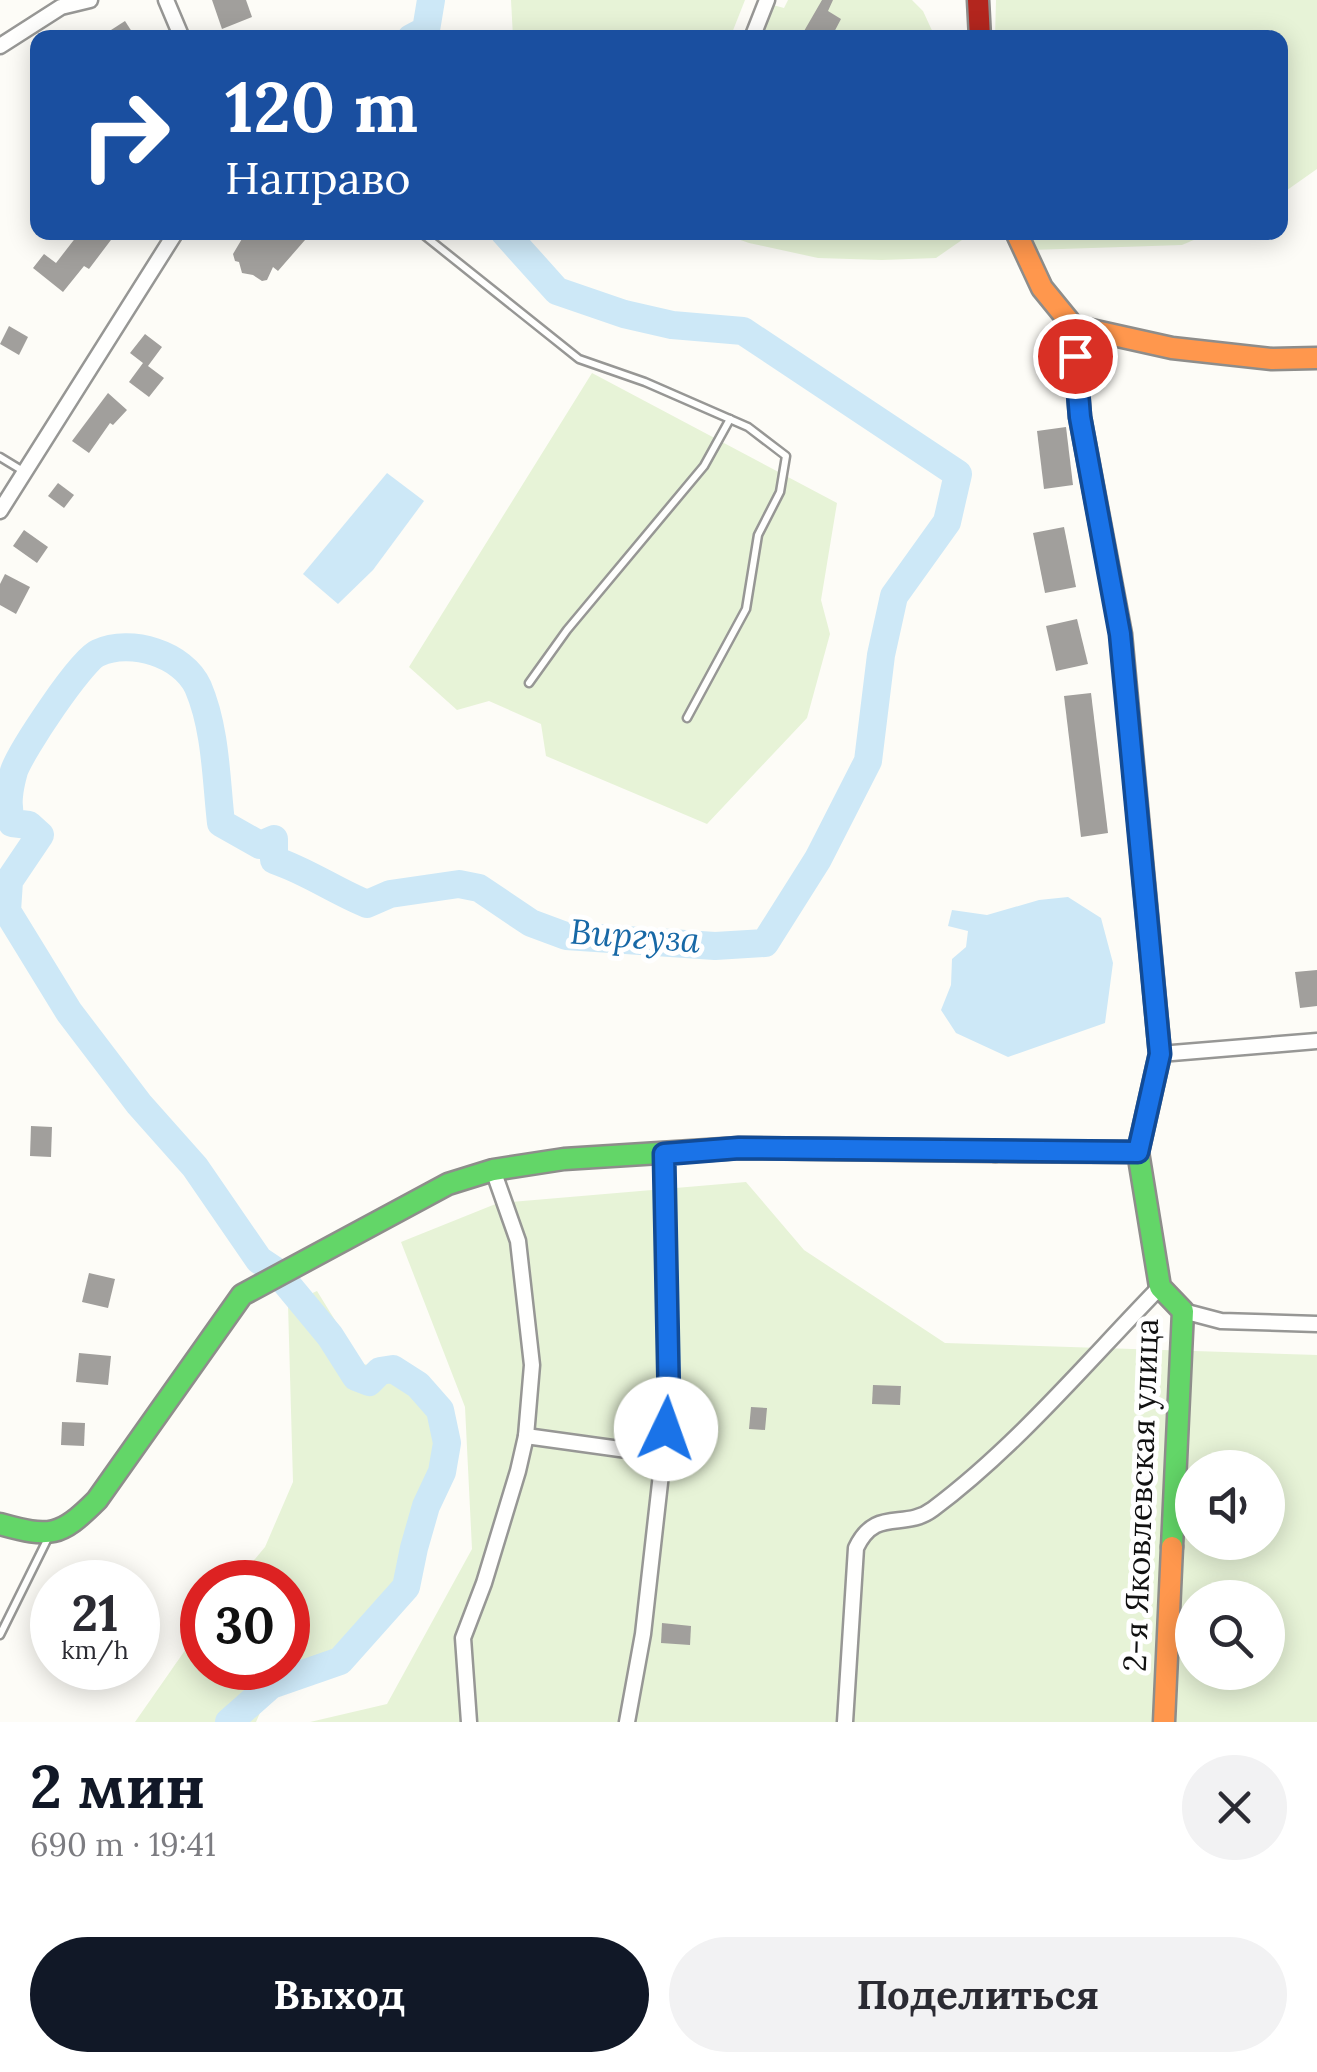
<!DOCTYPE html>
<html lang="ru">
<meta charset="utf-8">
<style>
:root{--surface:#fff;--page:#f2f2f3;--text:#2b2b33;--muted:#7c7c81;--accent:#111827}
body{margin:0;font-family:Lora,serif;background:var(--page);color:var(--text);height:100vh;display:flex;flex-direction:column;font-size:38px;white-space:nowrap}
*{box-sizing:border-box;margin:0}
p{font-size:32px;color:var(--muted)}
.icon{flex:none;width:55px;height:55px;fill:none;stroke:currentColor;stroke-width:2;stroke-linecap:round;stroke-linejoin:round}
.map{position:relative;height:1722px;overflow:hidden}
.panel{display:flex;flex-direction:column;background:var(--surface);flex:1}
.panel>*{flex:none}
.guide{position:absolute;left:30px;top:30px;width:1258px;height:210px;border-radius:20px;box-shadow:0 5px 25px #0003;background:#1a4fa0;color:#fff;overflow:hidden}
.controls{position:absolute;left:1175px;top:1450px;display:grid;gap:20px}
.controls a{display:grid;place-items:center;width:110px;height:110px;border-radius:50%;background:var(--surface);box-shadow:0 5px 25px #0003;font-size:50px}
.speed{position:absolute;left:30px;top:1560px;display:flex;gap:20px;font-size:50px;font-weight:700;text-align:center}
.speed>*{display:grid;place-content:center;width:130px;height:130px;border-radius:50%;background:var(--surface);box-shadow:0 5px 25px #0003;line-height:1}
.speed small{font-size:25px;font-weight:400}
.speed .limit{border:15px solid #d22;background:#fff;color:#111}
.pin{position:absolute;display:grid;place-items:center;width:85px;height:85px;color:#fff;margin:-42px;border:5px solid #fff;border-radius:50%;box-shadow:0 2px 10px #0007}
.me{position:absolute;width:110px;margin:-55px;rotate:3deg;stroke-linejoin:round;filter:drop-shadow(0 0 8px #0008)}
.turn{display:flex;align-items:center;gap:35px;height:210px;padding:0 30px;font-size:45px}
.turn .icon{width:130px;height:130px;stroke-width:2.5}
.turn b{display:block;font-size:70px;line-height:85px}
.round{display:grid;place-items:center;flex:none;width:105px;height:105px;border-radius:52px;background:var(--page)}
.summary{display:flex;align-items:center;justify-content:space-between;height:170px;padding:0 30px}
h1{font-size:60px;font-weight:800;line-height:75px;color:var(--accent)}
.primary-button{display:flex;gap:20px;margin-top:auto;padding:20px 30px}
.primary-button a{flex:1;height:115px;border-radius:60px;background:var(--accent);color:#fff;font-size:40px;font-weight:800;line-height:115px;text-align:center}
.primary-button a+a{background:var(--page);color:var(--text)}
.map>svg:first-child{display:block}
</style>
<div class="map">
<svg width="1317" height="1722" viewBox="0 0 1317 1722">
<rect width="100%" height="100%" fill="#fdfcf7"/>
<g fill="#e7f3d7" fill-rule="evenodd">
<path d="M 511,0 L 745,0 L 730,38 L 513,37 Z"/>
<path d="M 788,0 L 912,0 L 923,11 L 935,37 L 761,38 L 773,5 L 784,8 Z"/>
<path d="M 996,0 L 1317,0 L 1317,169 L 1280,195 L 1280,38 L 995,37 Z"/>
<path d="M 721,233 L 972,233 L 936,258 L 882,260 L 818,258 L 749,243 Z"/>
<path d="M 1026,233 L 1210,233 L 1182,245 L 1031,250 Z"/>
<path d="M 592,373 L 837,503 L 821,600 L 830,634 L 807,718 L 707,824 L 546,756 L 541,724 L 489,701 L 457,710 L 409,667 Z"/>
<path d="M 746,1182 L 804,1250 L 945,1343 L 1317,1355 L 1317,1722 L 310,1722 L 387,1704 L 472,1549 L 465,1407 L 401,1242 L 498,1203 ZM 1192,1468 L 1268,1468 L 1268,1542 L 1192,1542 ZM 1192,1598 L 1268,1598 L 1268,1672 L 1192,1672 Z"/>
<path d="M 317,1291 L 362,1364 L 393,1369 L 418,1385 L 440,1410 L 447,1443 L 442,1472 L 426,1506 L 406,1587 L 340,1661 L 272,1685 L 256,1722 L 135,1722 L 202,1626 L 202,1668 L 288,1668 L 288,1582 L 236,1582 L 265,1547 L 293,1482 L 288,1304 Z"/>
</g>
<g fill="#cde8f7">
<path d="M 387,473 L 424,501 L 373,570 L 338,604 L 303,574 Z"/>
<path d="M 1068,897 L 1101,918 L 1113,963 L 1105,1023 L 1008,1057 L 956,1033 L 941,1010 L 951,985 L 952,959 L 966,947 L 968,931 L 948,926 L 952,910 L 987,915 L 1039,900 Z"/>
</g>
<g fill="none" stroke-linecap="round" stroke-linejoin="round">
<g stroke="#cde8f7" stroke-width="28">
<path d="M 411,38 L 426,30 L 431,0"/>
<path d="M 229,1722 L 271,1685 L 340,1661 L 406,1587 L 414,1548 L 426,1506 L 442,1472 L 447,1443 L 440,1410 L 418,1385 L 393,1369 L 380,1371 L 369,1382 L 356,1377 L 330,1336 L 277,1272 L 259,1260 L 195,1167 L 139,1104 L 69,1012 L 7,911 L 9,881 L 40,835 L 29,825 L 12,823 C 6,806 9,789 14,771 C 21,751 81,660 98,653 C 131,638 183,654 198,687 C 216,729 216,779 221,823 L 260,845 L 274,839 L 274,860 C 307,871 335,891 367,904 L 390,894 L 459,884 L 479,888 L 531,923 L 566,936 L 715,946 L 765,943 L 818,859 L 868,761 L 881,655 L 894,596 L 947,522 L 958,474 L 743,331 L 672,325 L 624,314 L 557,291 L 504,232"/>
</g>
</g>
<g fill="#a19f9c">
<path d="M 212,0 L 246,0 L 252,17 L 222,29 Z"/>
<path d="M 822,0 L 833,0 L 828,11 L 841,19 L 831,38 L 800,38 Z"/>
<path d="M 125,21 L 136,38 L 116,38 L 111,30 Z"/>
<path d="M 80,232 L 117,232 L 89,269 L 84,266 L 63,292 L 33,268 L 44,254 L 56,263 Z"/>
<path d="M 246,232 L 312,232 L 278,271 L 273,267 L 267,280 L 262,281 L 253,275 L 242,273 L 239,262 L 235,261 L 233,254 Z"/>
<path d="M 9,326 L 28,337 L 19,355 L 0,344 Z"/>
<path d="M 145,334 L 162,347 L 148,366 L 164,378 L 149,397 L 129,382 L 143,363 L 130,353 Z"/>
<path d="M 108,393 L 127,410 L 113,425 L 110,423 L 89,453 L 72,441 Z"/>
<path d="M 1066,427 L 1073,485 L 1044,489 L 1037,431 Z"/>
<path d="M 58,483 L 74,495 L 64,508 L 48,496 Z"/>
<path d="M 1064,527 L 1076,587 L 1045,593 L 1033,533 Z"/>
<path d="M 24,530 L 48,547 L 37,563 L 13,546 Z"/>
<path d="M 5,574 L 30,587 L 16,614 L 0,605 L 0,584 Z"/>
<path d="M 1077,619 L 1088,664 L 1056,671 L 1046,626 Z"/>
<path d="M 1091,693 L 1108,833 L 1081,837 L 1064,696 Z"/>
<path d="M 1317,970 L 1317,1006 L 1300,1008 L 1295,972 Z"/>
<path d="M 31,1126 L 52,1127 L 51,1157 L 30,1156 Z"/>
<path d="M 89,1273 L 115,1279 L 108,1308 L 82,1302 Z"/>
<path d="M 79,1353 L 111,1356 L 108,1385 L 76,1382 Z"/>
<path d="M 873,1385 L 901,1386 L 900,1405 L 872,1404 Z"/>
<path d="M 751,1407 L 767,1408 L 765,1430 L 749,1429 Z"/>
<path d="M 62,1422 L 85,1423 L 84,1446 L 61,1445 Z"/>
<path d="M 662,1623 L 691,1626 L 690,1645 L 661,1643 Z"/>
</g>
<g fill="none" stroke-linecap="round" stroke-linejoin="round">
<defs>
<g id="lane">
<path d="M 420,232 L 579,359 L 645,382 L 748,427 L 786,456 L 780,492 L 758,535 L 746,609 L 687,718"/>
<path d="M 0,457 L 23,471"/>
<path d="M 529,683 L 567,630 L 704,466 L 730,419"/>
<path d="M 0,1635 L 48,1538"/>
</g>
<g id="street">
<path d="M 166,0 L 182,38"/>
<path d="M 752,38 L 767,0"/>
<path d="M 0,46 L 61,7 L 90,0"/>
<path d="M 0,511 L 176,232"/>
<path d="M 1160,1054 L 1317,1041"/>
<path d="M 1183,1311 L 1221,1321 L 1317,1324"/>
<path d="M 526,1436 L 663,1455"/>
<path d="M 469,1722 L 463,1638 L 484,1583 L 518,1471 L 526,1436 L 532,1365 L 518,1241 L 493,1170"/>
<path d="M 627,1722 L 643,1634 L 669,1403 L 664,1155"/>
<path d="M 845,1722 L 856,1548 C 876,1506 904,1531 933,1509 C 1017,1446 1087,1362 1160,1287"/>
</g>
<g id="fast">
<path d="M 1073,326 L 1080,417 L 1121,634 L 1160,1054 L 1138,1152 L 1160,1287 L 1183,1311 L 1172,1547"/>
<path d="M 0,1524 C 50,1538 60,1537 97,1500 L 242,1295 L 448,1184 L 493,1170 L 564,1159 L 739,1148 L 995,1151"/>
</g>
<g id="slow">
<path d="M 1016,232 L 1042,288 L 1073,326 L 1172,348 L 1272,359 L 1317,358"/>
<path d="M 995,1151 L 1138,1152"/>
<path d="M 1164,1722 L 1172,1547"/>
</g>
<path id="jam" d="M 978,0 L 980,38"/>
</defs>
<use href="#lane" stroke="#979795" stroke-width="11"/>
<use href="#street" stroke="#979795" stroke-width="19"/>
<use href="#fast" stroke="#8e8d8b" stroke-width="25"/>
<use href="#slow" stroke="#8e8d8b" stroke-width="25"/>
<use href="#jam" stroke="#8e8d8b" stroke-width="25"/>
<use href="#lane" stroke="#fffffe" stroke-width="6"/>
<use href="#street" stroke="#fffffe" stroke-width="14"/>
<use href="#fast" stroke="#63d668" stroke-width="20"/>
<use href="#slow" stroke="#ff974d" stroke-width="20"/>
<use href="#jam" stroke="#b3261e" stroke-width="20"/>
</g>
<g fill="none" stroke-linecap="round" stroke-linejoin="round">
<defs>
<path id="route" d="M 666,1429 L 669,1402 L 664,1154 L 739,1148 L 1138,1152 L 1160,1054 L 1120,634 L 1080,417 L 1075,356"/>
</defs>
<use href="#route" stroke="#114b97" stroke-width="25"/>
<use href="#route" stroke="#1a73e8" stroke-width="18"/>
</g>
<g text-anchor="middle" stroke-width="10" stroke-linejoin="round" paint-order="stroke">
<g font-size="32" fill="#111" stroke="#fff">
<text transform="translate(1141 1495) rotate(-88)" y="11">2-я Яковлевская улица</text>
</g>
<g font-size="35" font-style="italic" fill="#1768a6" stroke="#fff">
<text transform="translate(635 936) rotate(4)" y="12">Виргуза</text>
</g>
</g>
</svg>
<div class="controls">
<a><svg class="icon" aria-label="sound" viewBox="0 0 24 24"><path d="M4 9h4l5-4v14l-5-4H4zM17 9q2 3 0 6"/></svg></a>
<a><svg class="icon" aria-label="search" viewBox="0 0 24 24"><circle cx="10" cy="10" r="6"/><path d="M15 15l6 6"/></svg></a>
</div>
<div class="speed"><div>21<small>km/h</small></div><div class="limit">30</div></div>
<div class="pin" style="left:1075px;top:356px;background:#d93025"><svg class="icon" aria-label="arrive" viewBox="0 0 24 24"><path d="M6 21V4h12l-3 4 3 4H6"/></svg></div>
<svg class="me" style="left:666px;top:1429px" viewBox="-20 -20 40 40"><circle r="19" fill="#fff"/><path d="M0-13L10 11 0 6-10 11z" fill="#1a73e8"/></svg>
<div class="guide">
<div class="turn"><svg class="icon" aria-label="right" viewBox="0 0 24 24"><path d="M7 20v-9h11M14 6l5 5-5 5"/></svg><div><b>120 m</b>Направо</div></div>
</div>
</div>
<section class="panel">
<div class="summary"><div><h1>2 мин</h1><p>690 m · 19:41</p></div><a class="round"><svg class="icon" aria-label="close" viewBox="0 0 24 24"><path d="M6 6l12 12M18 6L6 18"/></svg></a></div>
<div class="primary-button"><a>Выход</a><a>Поделиться</a></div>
</section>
